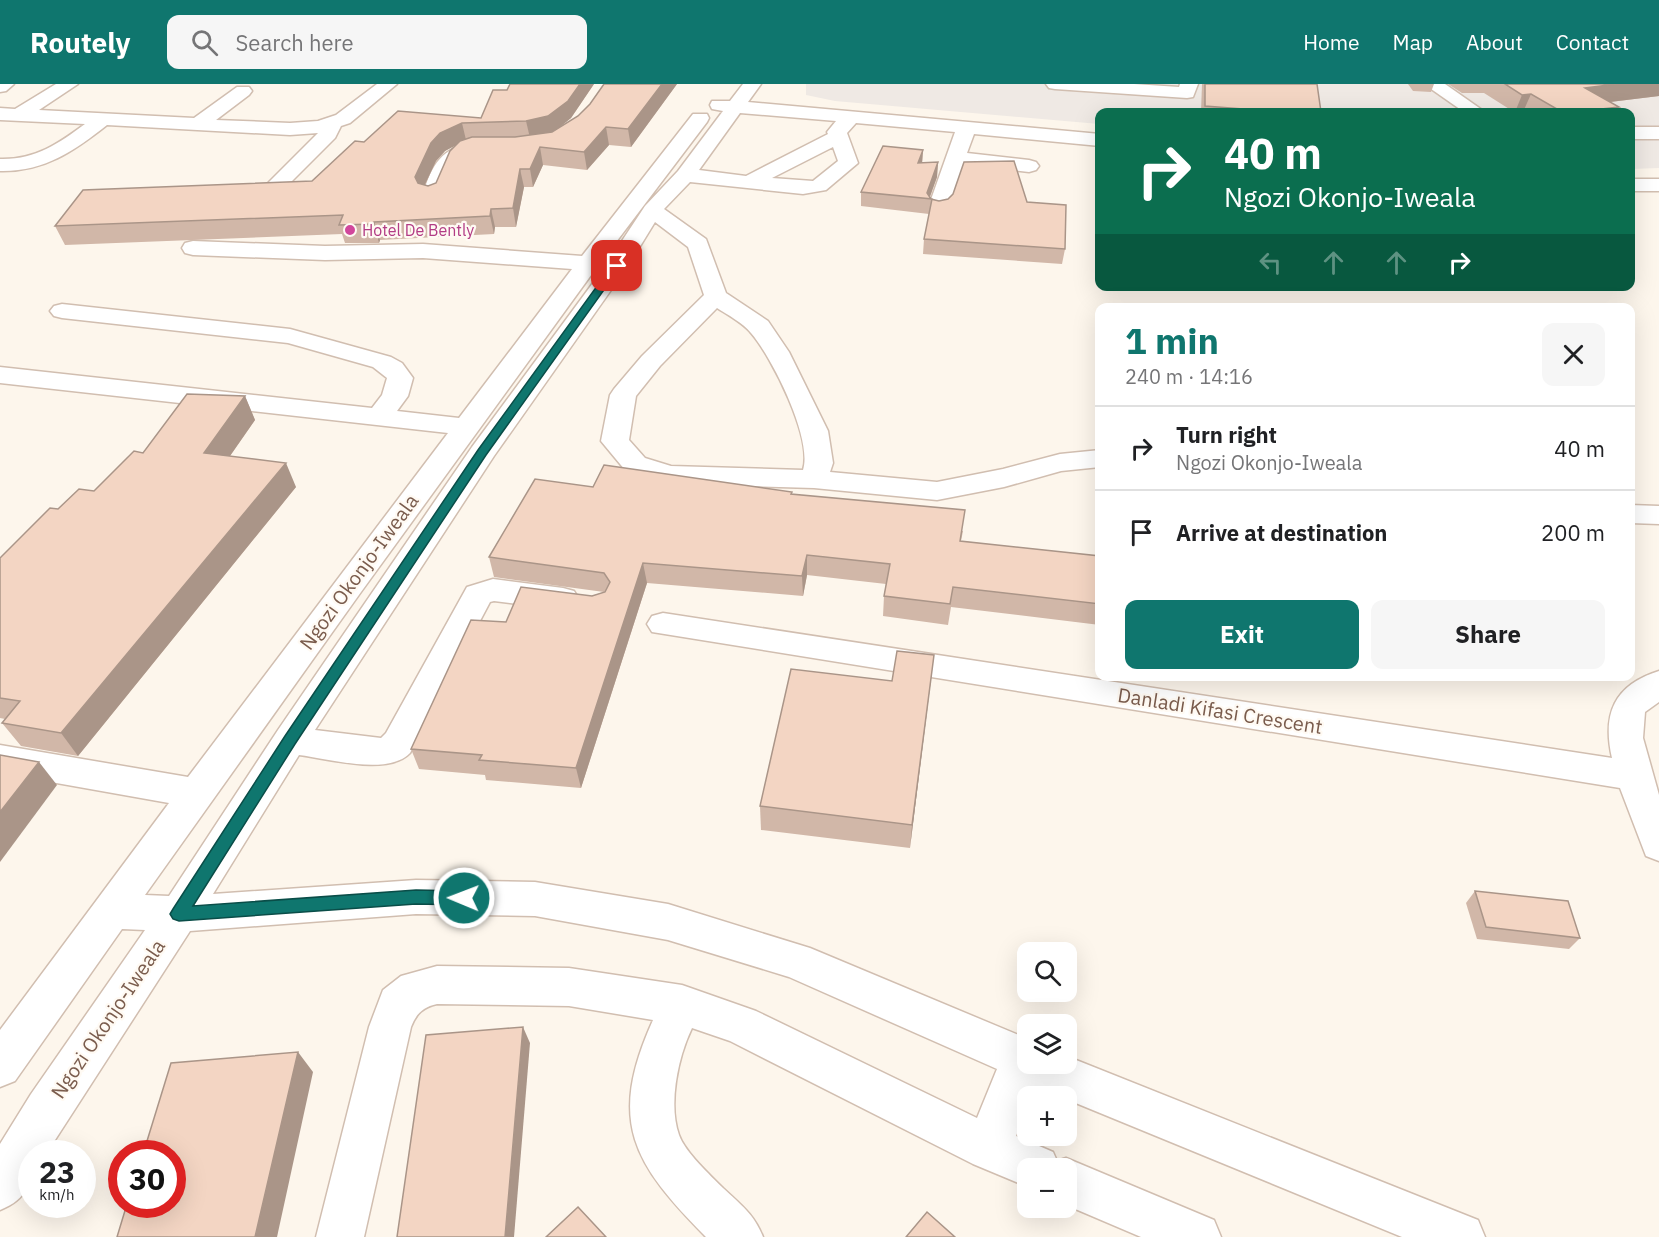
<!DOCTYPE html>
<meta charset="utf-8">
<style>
:root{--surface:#fff;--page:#f6f6f6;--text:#202124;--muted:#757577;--line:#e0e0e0;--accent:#0f766e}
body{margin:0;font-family:"IBM Plex Sans",sans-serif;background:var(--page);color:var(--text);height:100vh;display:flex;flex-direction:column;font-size:22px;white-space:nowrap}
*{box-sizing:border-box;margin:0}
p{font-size:20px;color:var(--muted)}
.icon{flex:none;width:33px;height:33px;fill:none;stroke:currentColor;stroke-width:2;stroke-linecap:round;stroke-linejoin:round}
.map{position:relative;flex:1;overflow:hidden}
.side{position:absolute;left:1095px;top:219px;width:540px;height:378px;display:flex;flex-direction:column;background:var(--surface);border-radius:12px;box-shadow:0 6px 24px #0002}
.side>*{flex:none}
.banner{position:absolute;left:1095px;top:24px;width:540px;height:183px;border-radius:12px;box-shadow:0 6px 24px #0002;background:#0b6e4f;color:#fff;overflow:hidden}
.tools{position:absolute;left:1017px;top:858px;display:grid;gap:12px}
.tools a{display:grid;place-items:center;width:60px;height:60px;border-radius:12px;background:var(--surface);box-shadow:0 6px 24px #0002;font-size:30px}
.speed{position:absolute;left:18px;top:1056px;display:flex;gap:12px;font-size:30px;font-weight:700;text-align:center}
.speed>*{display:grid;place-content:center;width:78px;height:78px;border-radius:50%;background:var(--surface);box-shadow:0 6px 24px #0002;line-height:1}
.speed small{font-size:15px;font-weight:400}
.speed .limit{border:9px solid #d22;background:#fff;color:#111}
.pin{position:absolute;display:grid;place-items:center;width:51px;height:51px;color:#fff;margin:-26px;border-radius:12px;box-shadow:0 3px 9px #0006}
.me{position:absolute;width:66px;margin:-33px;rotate:271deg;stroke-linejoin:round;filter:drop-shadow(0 0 4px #0008)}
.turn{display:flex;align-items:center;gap:21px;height:126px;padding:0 30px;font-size:27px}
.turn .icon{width:78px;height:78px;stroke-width:2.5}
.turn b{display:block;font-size:42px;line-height:51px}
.lanes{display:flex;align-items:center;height:57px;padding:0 30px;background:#0003;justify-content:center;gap:30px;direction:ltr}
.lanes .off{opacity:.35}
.round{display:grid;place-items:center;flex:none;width:63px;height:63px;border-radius:12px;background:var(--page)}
.summary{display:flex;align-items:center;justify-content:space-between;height:102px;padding:0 30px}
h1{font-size:36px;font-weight:700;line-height:45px;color:var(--accent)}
.primary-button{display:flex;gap:12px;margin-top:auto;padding:12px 30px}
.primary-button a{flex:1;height:69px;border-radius:12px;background:var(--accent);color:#fff;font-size:24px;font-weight:700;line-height:69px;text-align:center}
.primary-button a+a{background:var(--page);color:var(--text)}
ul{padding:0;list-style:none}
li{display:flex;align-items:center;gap:18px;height:84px;padding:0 30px;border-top:2px solid var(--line)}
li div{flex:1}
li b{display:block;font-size:22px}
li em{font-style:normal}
header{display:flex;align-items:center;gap:36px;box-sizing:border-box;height:84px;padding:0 30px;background:var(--accent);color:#fff}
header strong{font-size:28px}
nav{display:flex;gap:33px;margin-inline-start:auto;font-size:21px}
.search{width:420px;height:54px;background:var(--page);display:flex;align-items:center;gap:15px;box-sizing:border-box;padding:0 21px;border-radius:12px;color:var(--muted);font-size:22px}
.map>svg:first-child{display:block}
</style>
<header>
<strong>Routely</strong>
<div class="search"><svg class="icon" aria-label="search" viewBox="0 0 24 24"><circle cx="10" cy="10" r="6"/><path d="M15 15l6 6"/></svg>Search here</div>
<nav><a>Home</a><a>Map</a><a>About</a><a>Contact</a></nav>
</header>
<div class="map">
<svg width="1659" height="1153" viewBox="0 0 1659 1153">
<rect width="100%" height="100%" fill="#fdf6ec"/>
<path fill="#efe9e4" d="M 806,0 L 1659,0 L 1659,84 L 1631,85 L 1630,28 L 1100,28 L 1099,40 L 835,17 L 806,11 Z"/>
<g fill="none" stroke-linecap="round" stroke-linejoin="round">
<defs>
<g id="minor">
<path d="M 0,0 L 14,0 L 6,7 L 0,8 Z"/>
<path d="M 56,0 L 78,0 L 39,26 L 194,34 L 237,3 L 249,3 L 252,7 L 249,11 L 216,36 L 290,39 L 318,37 L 336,31 L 377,0 L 397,0 L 350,39 L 341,42 L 335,54 L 277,112 L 270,114 L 263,112 L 260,108 L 263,104 L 318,49 L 290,51 L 107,41 C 74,67 44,88 0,87 L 0,75 C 35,76 58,60 85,40 L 0,36 L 0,24 L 15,25 Z"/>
<path d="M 743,0 L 761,0 L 748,18 L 1100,50 L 1100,62 L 974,50 L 967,69 L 1029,76 L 1036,78 L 1039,82 L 1036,86 L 1029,88 L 964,81 L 950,124 L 946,128 L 939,130 L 932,128 L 928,124 L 955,48 L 856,39 L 847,49 L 858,79 L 826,106 L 803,110 L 690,98 L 664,125 L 706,155 L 726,209 L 768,237 L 789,268 L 828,347 L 833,379 L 830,388 L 937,398 L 1003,385 L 1060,370 L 1100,366 L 1100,383 L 1061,387 L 1004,403 L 937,416 L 814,404 L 669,400 L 625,386 L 601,357 L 610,311 L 614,305 L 642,272 L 704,211 L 688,163 L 655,138 L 628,182 L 494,372 L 315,646 L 381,654 L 386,649 L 467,503 L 493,495 L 563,504 L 574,507 L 579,515 L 574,523 L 563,526 L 494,517 L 490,518 L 410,669 C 388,692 330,675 299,671 L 213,810 L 416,796 L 535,798 L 668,820 L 810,864 L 1028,955 L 1028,980 L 1066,980 L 1066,972 L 1478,1136 L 1485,1153 L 1402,1153 L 1066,1015 L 1066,1012 L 1060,1012 L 1034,1002 L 1030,1012 L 1028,1012 L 1028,1020 L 1016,1052 L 1053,1068 L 1057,1077 L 1066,1074 L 1214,1136 L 1221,1153 L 1141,1153 L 1066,1121 L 1066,1084 L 1028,1084 L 1028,1103 L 973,1080 L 730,957 L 692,944 C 678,973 668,1020 679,1051 C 685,1068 710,1091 723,1104 C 741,1121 754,1130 763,1153 L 706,1153 C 633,1079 607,1038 653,936 L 569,922 L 437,920 C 423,923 416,930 411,943 L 364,1153 L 316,1153 L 369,943 L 383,906 L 401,892 L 437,882 L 569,884 L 682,901 L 756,927 L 977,1034 L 997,985 L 789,893 L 668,856 L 535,832 L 416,830 L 190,847 L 46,1070 L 32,1070 C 32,1098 28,1115 0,1126 L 0,1060 L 31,1010 L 145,846 L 122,845 L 15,997 L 0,1003 L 0,946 L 169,719 L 0,689 L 0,661 L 188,693 L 448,349 L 0,299 L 0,283 L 372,324 L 382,311 L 387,294 L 373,283 L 288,259 L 62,234 L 54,232 L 50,227 L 54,222 L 62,220 L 290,245 L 391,273 L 402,279 L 413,294 L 408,312 L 397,327 L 459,334 L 572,185 L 423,174 L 325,176 L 193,171 L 185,169 L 182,164 L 185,159 L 193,157 L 325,162 L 423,160 L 582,172 L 693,30 L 707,30 L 709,34 L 707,38 L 604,174 L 610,175 L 645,122 L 678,87 L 723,27 L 712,25 L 710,21 L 712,17 L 730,17 ZM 740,29 L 836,37 L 827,48 L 828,50 L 746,92 L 699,86 ZM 833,63 L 838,77 L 813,97 L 772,94 ZM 594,187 L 601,188 L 472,363 L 278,646 L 169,812 L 145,811 L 361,508 ZM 717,224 C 728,231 743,239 751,249 C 772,273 813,355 803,386 L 671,382 L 645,374 L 629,356 L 636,312 L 660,282 Z"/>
<path d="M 1046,0 L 1134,0 L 1179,3 L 1180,0 L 1198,0 L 1193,13 L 1187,14 L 1055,5 L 1049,4 Z"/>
<path d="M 1424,0 L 1445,0 L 1485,28 L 1464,28 Z"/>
<rect x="1630" y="43" width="29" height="12"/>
<path d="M 476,57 L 483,59 L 486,63 L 483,67 C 442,77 458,90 439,116 L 432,118 L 425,116 L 422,112 C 433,79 440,65 476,57 Z"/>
<rect x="1630" y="95" width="29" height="12"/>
<path d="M 1630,421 L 1659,422 L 1659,440 L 1630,439 Z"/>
<path d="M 663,529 L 1612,674 C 1602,630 1614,601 1659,587 L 1659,618 L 1645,628 L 1643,654 L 1659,711 L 1659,777 L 1646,772 L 1620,704 L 652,548 L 647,540 L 652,532 Z"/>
</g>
</defs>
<use href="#minor" stroke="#d1beb0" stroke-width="3"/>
<use href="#minor" fill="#fff" fill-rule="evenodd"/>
</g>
<g fill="#d1b7a8" fill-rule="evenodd">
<path d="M 510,0 L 594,0 L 571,34 L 560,43 L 578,32 L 590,20 L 604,0 L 677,0 L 631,63 L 609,61 L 587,86 L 543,81 L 533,103 L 524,103 L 516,143 L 495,143 L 494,150 L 380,156 L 379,159 L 345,159 L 342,150 L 65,161 L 55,142 L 312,97 L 364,58 L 481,34 L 507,6 ZM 455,61 L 436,99 L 428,102 L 425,101 L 436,77 L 445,67 Z"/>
<path d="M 1202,0 L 1317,0 L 1321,28 L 1201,28 Z"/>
<path d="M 1408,0 L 1434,0 L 1431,8 L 1413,7 Z"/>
<path d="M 1448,0 L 1659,0 L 1659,12 L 1610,18 L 1616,28 L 1514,28 L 1484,9 L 1462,9 Z"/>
<path d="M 923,66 L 922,79 L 938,78 L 937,93 L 930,113 L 931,115 L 939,117 L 1027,118 L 1065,165 L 1062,180 L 923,170 L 924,155 L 929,130 L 861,122 L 861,108 Z"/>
<path d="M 245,312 L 255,336 L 230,372 L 296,403 L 78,672 L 21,662 L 2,639 L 5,635 L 0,634 L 0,474 L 58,425 L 94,407 L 143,369 Z"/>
<path d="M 593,403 L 792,410 L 963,447 L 961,457 L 1100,472 L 1100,541 L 951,523 L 948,541 L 883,532 L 884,512 L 886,500 L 807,491 L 803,512 L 647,499 L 581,704 L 486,696 L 485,691 L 419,685 L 411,665 L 506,538 L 604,508 L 494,493 L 489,473 Z"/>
<path d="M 934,571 L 910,764 L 761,746 L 760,722 L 892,597 Z"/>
<path d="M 1475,807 L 1580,854 L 1569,865 L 1477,855 L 1466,819 Z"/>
</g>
<g fill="#aa9588">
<path d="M 580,0 L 594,0 L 571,34 L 551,50 L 530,54 L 526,37 Z"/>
<path d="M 662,0 L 677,0 L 631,63 L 628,45 Z"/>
<path d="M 1616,0 L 1659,0 L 1659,12 L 1577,22 L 1585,4 Z"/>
<path d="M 1531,10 L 1523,28 L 1515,28 L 1522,11 Z"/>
<path d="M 1619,23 L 1616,28 L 1575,28 Z"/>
<path d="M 462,39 L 466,56 L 445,67 L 436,77 L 420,111 L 415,93 L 431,59 L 440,49 Z"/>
<path d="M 606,43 L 609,61 L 587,86 L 584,68 Z"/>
<path d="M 540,63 L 543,81 L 533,103 L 530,85 Z"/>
<path d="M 923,66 L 922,80 L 918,79 Z"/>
<path d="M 938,78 L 937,93 L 929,115 L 927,109 Z"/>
<path d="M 520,85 L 524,103 L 516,143 L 513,124 Z"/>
<path d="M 491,125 L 495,143 L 494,150 L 490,132 Z"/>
<path d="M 374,138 L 380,156 L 379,159 L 374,140 Z"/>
<path d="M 245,312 L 255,336 L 216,392 L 204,369 Z"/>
<path d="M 286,379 L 296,403 L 78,672 L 61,649 Z"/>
<path d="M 807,471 L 807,491 L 803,512 L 802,492 Z"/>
<path d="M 643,479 L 647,499 L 581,704 L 576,684 Z"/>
<path d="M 934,571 L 931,595 L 910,764 L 912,741 Z"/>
<path d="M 39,678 L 57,701 L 0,778 L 0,728 Z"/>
<path d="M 523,943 L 530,959 L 514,1153 L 505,1153 Z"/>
<path d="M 298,968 L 313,988 L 277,1153 L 255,1153 Z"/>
</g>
<g fill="#f3d5c3" stroke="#aa9588" stroke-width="1.5">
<path d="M 510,0 L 580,0 L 568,17 L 548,32 L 526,37 L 462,39 L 440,49 L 431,59 L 415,93 L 418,99 L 428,102 L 436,99 L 450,67 L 460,57 L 472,53 L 515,53 L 552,48 L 578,32 L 590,20 L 604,0 L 662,0 L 628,45 L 606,43 L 584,68 L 540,63 L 530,85 L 520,85 L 513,124 L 491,125 L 490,132 L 374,138 L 374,140 L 339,141 L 343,131 L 55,142 L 83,106 L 312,97 L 355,57 L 364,58 L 398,27 L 481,34 L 493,6 L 507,6 Z"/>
<path d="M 1205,0 L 1317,0 L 1321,28 L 1281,28 L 1205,22 Z"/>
<path d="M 1505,0 L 1616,0 L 1585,4 L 1619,23 L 1575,28 L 1562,28 L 1531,10 L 1522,11 Z"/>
<path d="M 883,62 L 923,66 L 918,79 L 938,78 L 927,109 L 931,115 L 939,117 L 948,115 L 953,110 L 964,78 L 1014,77 L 1027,118 L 1066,121 L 1065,165 L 924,155 L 932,115 L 861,108 Z"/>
<path d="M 187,310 L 245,312 L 204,369 L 286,379 L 61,649 L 2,639 L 20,617 L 0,614 L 0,474 L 50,424 L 58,425 L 79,405 L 94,407 L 134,367 L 143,369 Z"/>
<path d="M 604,381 L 792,408 L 791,410 L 965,426 L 960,457 L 1100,472 L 1100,520 L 953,503 L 950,520 L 884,512 L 890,480 L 807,471 L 802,492 L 643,479 L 576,684 L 479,676 L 482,671 L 411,665 L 471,536 L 506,538 L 521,503 L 592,512 L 605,508 L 610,498 L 604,489 L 489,473 L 535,395 L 593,403 Z"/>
<path d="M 897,567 L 934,571 L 912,741 L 760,722 L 791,585 L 892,597 Z"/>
<path d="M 0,671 L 39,678 L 0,728 Z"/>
<path d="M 1475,807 L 1568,817 L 1580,854 L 1486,843 Z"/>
<path d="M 523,943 L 505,1153 L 397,1153 L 426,951 Z"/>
<path d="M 298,968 L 255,1153 L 117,1153 L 127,1120 L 172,1120 L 172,1070 L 143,1070 L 171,979 Z"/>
<path d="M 578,1123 L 606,1153 L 546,1153 Z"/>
<path d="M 927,1128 L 955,1153 L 906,1153 Z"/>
</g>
<path fill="#0f766e" stroke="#0a4d48" stroke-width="1.5" d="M 613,180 L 621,182 L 486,371 L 295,660 L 193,822 L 416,806 L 464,807 L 469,809 L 472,814 L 469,819 L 464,821 L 416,820 L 179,837 L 173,835 L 170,830 L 173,825 L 285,652 L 478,366 Z"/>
<circle fill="#d1479c" stroke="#fffaf3" stroke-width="2" cx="350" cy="146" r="6"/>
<g text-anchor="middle" stroke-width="4.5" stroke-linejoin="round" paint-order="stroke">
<g font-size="16" fill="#b23c85" stroke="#fffaf3" text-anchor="start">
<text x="362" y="152">Hotel De Bently</text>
</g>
<g font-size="20" fill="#7a5c4d" stroke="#fffaf3">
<text transform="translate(359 488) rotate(-54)" y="7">Ngozi Okonjo-Iweala</text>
<text transform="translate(1220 627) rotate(9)" y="7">Danladi Kifasi Crescent</text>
<text transform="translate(108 935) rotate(-56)" y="7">Ngozi Okonjo-Iweala</text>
</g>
</g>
</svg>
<div class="tools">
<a><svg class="icon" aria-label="search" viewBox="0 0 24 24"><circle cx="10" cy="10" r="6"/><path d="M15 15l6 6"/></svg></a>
<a><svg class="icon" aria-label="layers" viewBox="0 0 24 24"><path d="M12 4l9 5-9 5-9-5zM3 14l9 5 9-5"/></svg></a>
<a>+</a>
<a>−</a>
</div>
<div class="speed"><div>23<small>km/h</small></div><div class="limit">30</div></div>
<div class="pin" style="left:617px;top:182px;background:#d93025"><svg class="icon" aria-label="arrive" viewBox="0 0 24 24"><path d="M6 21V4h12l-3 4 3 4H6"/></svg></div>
<svg class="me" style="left:464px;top:814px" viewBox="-20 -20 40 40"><circle r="17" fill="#0f766e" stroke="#fff" stroke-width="3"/><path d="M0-11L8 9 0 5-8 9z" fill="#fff"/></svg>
<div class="banner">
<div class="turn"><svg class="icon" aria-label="right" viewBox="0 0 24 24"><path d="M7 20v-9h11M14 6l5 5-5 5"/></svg><div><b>40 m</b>Ngozi Okonjo-Iweala</div></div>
<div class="lanes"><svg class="icon off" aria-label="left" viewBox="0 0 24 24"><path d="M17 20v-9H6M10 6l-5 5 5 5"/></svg><svg class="icon off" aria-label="ahead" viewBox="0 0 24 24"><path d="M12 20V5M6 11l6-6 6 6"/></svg><svg class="icon off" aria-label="ahead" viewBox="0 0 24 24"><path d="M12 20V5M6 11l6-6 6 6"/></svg><svg class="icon" aria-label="right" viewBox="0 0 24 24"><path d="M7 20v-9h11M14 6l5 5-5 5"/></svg></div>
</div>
<section class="side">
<div class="summary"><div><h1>1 min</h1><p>240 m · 14:16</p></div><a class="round"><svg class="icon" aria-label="close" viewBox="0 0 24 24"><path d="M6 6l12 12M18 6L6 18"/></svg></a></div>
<ul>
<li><svg class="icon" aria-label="right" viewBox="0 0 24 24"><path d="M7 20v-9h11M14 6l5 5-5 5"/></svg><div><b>Turn right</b><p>Ngozi Okonjo-Iweala</p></div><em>40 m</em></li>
<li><svg class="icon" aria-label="arrive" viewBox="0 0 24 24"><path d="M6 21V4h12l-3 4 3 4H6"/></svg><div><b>Arrive at destination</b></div><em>200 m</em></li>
</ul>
<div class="primary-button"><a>Exit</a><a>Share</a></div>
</section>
</div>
